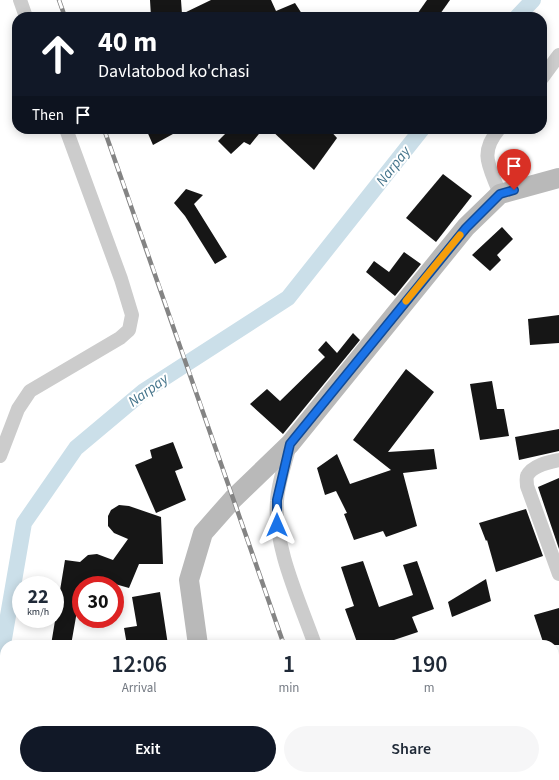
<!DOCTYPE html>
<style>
:root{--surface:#fff;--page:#f6f6f7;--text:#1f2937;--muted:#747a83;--accent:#111827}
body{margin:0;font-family:"Source Sans 3",sans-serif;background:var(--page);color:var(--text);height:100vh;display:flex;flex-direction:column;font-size:15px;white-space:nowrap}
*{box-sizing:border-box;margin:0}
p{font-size:13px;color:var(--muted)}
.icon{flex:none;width:22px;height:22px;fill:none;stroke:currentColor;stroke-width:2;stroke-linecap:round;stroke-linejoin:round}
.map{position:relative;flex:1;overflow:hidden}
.panel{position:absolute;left:0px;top:640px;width:559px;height:140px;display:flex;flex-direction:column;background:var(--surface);border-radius:16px 16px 0 0;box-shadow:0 2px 10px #0003}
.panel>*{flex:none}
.guide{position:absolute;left:12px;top:12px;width:535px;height:122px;border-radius:16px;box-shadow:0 2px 10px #0003;background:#111827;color:#fff;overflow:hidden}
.speed{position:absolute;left:12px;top:576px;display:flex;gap:8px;font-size:20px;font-weight:700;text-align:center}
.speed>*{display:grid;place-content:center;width:52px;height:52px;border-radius:50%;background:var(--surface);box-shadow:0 2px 10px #0003;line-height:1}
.speed small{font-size:10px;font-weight:400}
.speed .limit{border:6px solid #d22;background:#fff;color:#111}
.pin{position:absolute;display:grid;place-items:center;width:34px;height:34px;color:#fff;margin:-41px -17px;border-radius:50% 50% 50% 0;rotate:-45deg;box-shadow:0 0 4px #0007}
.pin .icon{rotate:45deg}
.me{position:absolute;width:44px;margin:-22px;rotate:0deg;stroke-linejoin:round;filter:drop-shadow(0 0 3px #0008)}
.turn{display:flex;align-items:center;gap:14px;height:84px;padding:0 20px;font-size:18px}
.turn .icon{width:52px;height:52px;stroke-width:2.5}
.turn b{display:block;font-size:28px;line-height:34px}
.then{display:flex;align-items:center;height:38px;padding:0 20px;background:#0003;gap:8px;font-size:15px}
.eta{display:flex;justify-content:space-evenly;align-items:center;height:68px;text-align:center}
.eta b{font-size:24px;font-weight:600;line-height:28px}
.cta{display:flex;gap:8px;margin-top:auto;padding:8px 20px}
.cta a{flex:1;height:46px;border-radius:24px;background:var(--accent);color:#fff;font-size:16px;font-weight:600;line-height:46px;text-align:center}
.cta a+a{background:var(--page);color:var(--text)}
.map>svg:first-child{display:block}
</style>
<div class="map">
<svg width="559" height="780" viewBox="0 0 559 780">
<rect width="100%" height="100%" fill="#fff"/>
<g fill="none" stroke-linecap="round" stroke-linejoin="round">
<g stroke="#cbdfe9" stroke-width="16">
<path d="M 517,17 L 533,0"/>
<path d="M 0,721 L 4,639 L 24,523 L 76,448 L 144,391 L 288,298 L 422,129"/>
</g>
</g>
<g fill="#161616">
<path d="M 150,0 L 181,0 L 182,14 L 211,0 L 271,0 L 276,11 L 295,3 L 304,17 L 151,17 Z"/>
<path d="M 427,0 L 450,0 L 438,17 L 415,17 Z"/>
<path d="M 146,129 L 182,129 L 153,145 Z"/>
<path d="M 224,129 L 263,129 L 250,145 L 244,142 L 231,154 L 218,141 L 228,131 Z"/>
<path d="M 270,129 L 329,129 L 337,138 L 314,170 Z"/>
<path d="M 443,174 L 472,196 L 436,242 L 406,218 Z"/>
<path d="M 186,189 L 203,195 L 194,204 L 227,257 L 215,264 L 185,216 L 174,203 Z"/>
<path d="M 502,227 L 513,239 L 497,255 L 501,260 L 490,271 L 472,255 Z"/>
<path d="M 404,252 L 421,264 L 395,296 L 366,272 L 374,261 L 389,272 Z"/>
<path d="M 559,315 L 559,343 L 530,345 L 528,319 Z"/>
<path d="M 353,333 L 360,340 L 283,434 L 250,404 L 267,389 L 280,401 L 325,357 L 318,350 L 326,341 L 337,353 Z"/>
<path d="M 406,369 L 434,392 L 388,452 L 434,449 L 437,469 L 403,473 L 417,526 L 386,537 L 383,531 L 354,540 L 344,514 L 347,513 L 336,491 L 325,495 L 317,468 L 337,454 L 350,484 L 391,470 L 353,440 Z"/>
<path d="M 492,381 L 497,409 L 504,409 L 509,436 L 480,440 L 470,384 Z"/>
<path d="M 559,429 L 559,451 L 519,460 L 515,437 Z"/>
<path d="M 173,442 L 183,468 L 175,471 L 186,500 L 156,513 L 135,465 L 152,458 L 150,450 Z"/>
<path d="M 559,478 L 559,549 L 538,487 Z"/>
<path d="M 119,505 L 129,506 L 161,517 L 163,564 L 139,564 L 129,588 L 108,582 L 99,585 L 82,583 L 71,645 L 51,645 L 65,560 L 80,562 L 88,555 L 97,554 L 113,560 L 128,539 L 114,533 L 108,526 L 108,516 L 111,510 Z"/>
<path d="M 526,509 L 543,556 L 496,572 L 487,540 L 486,541 L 479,523 Z"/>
<path d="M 363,561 L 379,607 L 413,595 L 403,565 L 417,561 L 434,609 L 412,617 L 418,632 L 391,641 L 392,645 L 358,645 L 345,609 L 354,606 L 341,567 Z"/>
<path d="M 486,579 L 491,601 L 452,617 L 448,602 Z"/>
<path d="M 160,592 L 168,645 L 127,645 L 124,628 L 137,626 L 132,597 Z"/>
<path d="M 559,608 L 559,645 L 544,645 L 534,615 Z"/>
</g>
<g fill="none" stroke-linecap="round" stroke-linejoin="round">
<g stroke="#ccc" stroke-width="14">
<path d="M 20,0 L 26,17"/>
<path d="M 542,78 L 559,55"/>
<path d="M 499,129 C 478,154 490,167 500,194"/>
<path d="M 290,444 C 286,462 278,482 277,501 C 273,546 300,602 315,645"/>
<path d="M 0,456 L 18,409 L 30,391 L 120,338 L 129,330 L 132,315 L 121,279 L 66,129"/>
<path d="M 559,460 C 549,462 532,465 527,476 C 526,478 527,483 527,486 L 559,574"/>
<path d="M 554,666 L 559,665"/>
</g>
<g stroke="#b9b9b9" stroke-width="20">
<path d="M 198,645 L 189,580 L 203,533 L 233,499 L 290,444 L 466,227 L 500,194 L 559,178"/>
<path d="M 212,780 L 213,775"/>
</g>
<defs>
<g id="rail">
<path d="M 59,0 L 65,17"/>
<path d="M 104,129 C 165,301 224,473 284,645"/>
<path d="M 327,775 L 329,780"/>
</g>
</defs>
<use href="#rail" stroke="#848484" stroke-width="4.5"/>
<use href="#rail" stroke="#fff" stroke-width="3" stroke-dasharray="9" stroke-linecap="butt"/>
</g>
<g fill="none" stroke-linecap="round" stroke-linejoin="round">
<defs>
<path id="route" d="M 277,525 L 277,500 L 290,444 L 466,228 L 500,194 L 514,190"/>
</defs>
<use href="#route" stroke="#114b97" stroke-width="10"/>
<use href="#route" stroke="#1a73e8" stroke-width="7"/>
<path stroke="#f59e0b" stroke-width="7" d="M 406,301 L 460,235"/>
</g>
<g text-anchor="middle" stroke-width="4" stroke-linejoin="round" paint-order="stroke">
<g font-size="15" font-style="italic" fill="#43738a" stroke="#fff">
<text transform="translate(393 166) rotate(-52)" y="5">Narpay</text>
<text transform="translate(148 390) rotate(-36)" y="5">Narpay</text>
</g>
</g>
</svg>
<div class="speed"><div>22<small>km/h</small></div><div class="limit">30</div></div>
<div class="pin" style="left:514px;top:190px;background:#d93025"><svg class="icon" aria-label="arrive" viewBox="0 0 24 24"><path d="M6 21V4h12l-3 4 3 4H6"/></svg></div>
<svg class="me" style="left:277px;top:525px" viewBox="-20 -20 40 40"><path d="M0-17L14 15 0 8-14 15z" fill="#1a73e8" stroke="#fff" stroke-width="4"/></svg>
<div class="guide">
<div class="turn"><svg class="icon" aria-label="ahead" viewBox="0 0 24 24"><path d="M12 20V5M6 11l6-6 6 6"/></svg><div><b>40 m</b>Davlatobod ko'chasi</div></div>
<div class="then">Then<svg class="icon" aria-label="arrive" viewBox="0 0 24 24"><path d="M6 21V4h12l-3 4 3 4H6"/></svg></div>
</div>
<section class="panel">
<div class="eta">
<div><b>12:06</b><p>Arrival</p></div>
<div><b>1</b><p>min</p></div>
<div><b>190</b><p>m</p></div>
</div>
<div class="cta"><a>Exit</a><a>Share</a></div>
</section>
</div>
